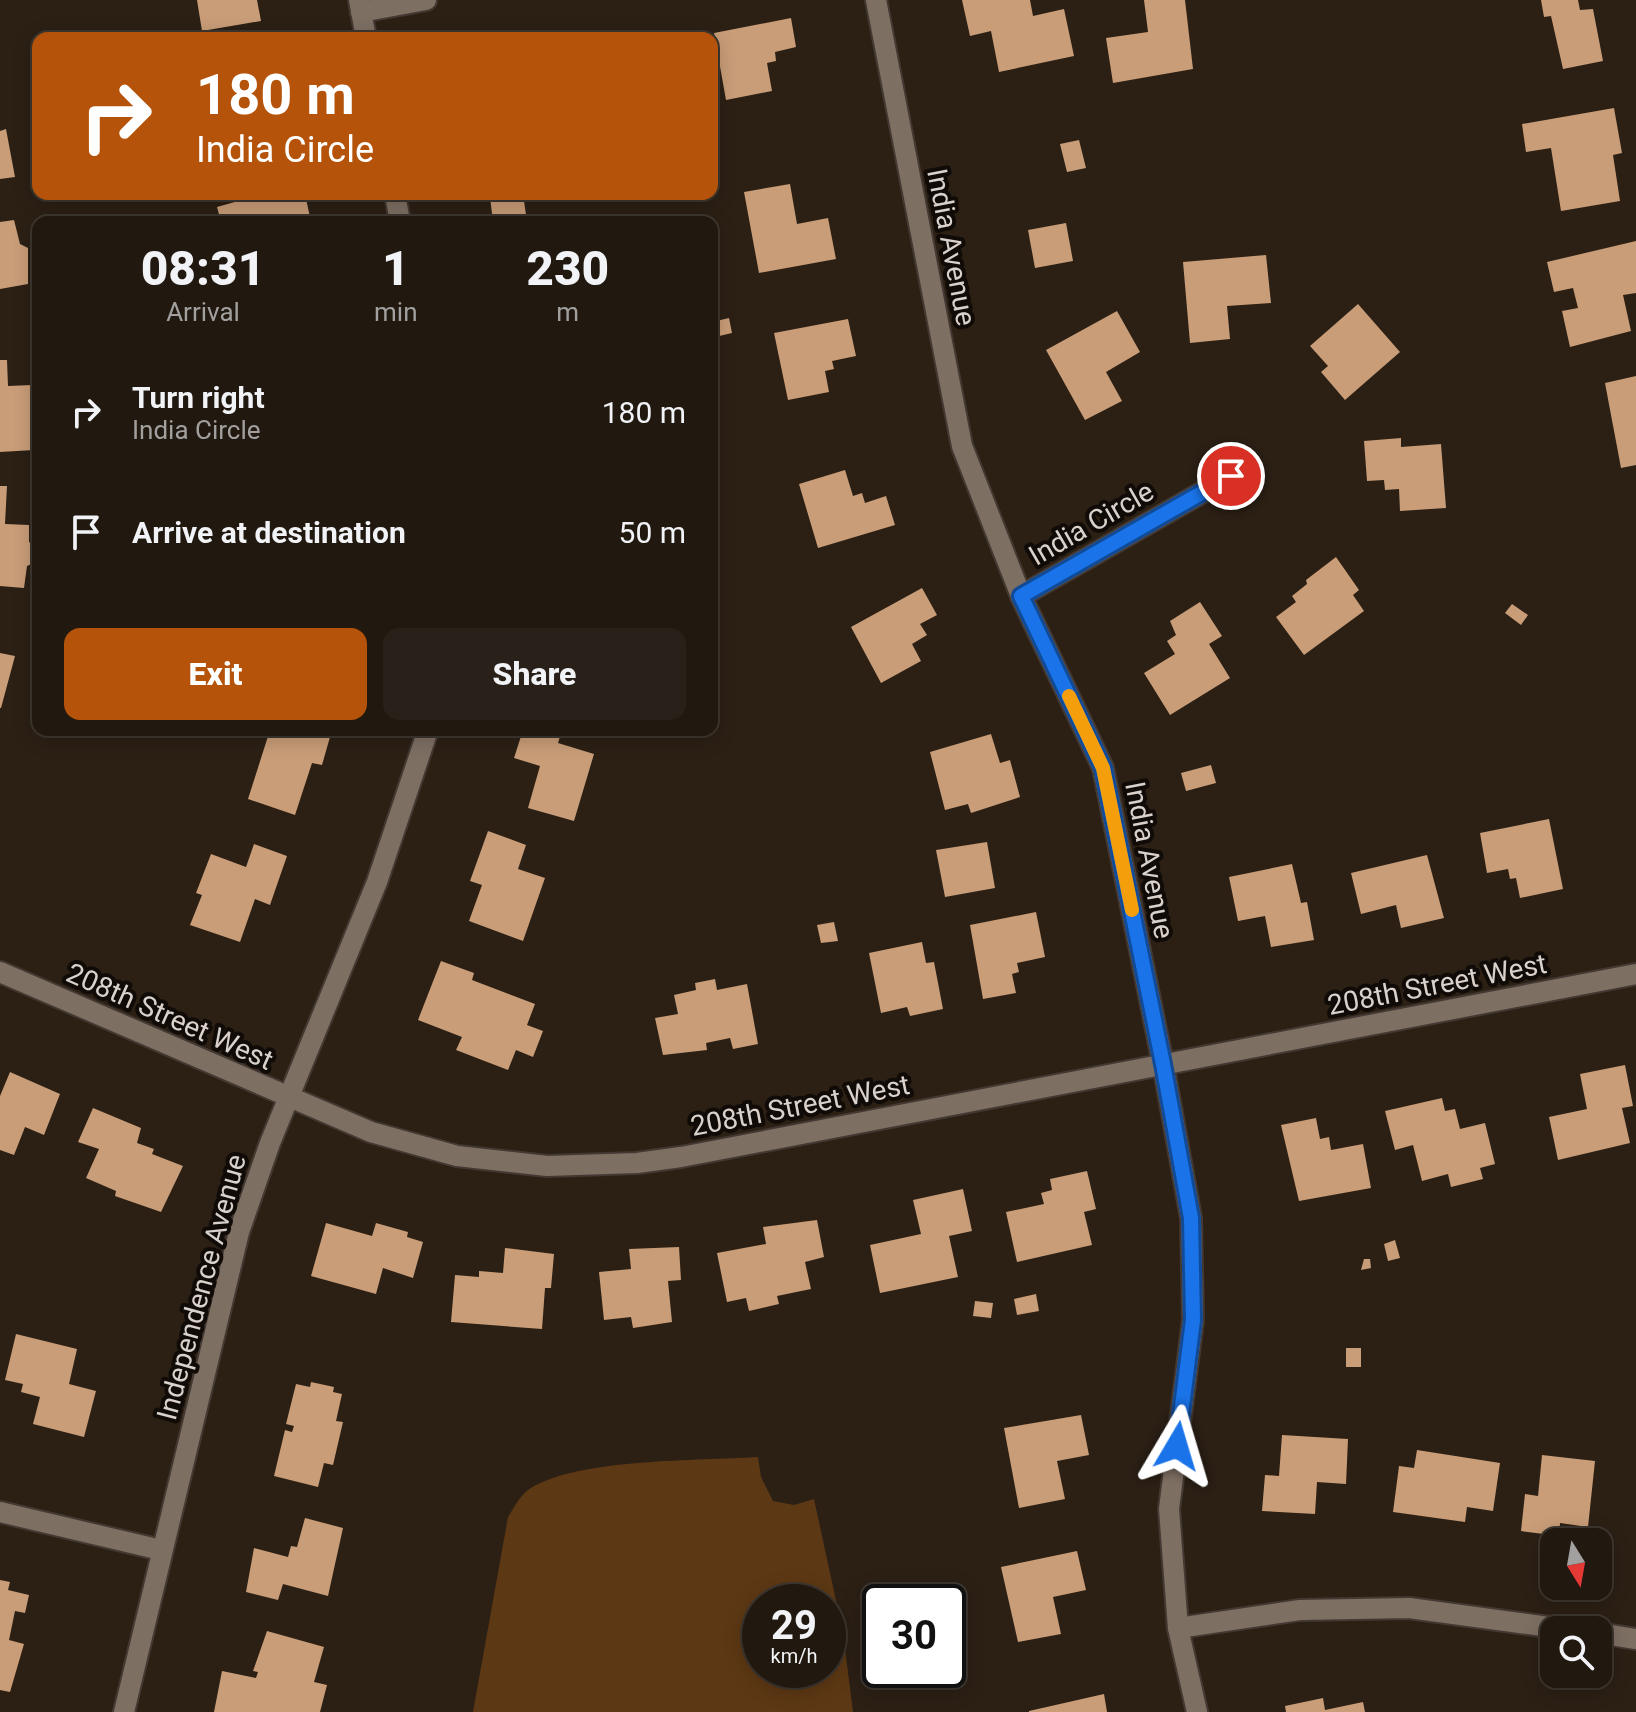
<!DOCTYPE html>
<style>
:root{--surface:#211810;--page:#292119;--text:#f1f3f6;--muted:#a2a09f;--line:#3e3730;--accent:#b45309}
body{margin:0;font-family:Roboto,sans-serif;background:var(--page);color:var(--text);height:100vh;display:flex;flex-direction:column;font-size:30px;white-space:nowrap}
*{box-sizing:border-box;margin:0}
p{font-size:26px;color:var(--muted)}
.icon{flex:none;width:44px;height:44px;fill:none;stroke:currentColor;stroke-width:2;stroke-linecap:round;stroke-linejoin:round}
.map{position:relative;flex:1;overflow:hidden}
.drawer{position:absolute;left:32px;top:216px;width:686px;height:520px;display:flex;flex-direction:column;background:var(--surface);border-radius:16px;box-shadow:0 4px 20px #0003,0 0 0 2px var(--line)}
.drawer>*{flex:none}
.guide{position:absolute;left:32px;top:32px;width:686px;height:168px;border-radius:16px;box-shadow:0 4px 20px #0003,0 0 0 2px var(--line);background:#b45309;color:#fff;overflow:hidden}
.needle{width:52px;rotate:169deg}
.tools{position:absolute;left:1540px;top:1528px;display:grid;gap:16px}
.tools a{display:grid;place-items:center;width:72px;height:72px;border-radius:16px;background:var(--surface);box-shadow:0 4px 20px #0003,0 0 0 2px var(--line);font-size:40px}
.speed{position:absolute;left:742px;top:1584px;display:flex;gap:16px;font-size:40px;font-weight:700;text-align:center}
.speed>*{display:grid;place-content:center;width:104px;height:104px;border-radius:50%;background:var(--surface);box-shadow:0 4px 20px #0003,0 0 0 2px var(--line);line-height:1}
.speed small{font-size:20px;font-weight:400}
.speed .limit{border:4px solid #111;border-radius:12px;background:#fff;color:#111}
.pin{position:absolute;display:grid;place-items:center;width:68px;height:68px;color:#fff;margin:-34px;border:4px solid #fff;border-radius:50%;box-shadow:0 2px 8px #0007}
.me{position:absolute;width:88px;margin:-44px;rotate:7deg;stroke-linejoin:round;filter:drop-shadow(0 0 6px #0008)}
.turn{display:flex;align-items:center;gap:28px;height:168px;padding:0 32px;font-size:36px}
.turn .icon{width:104px;height:104px;stroke-width:2.5}
.turn b{display:block;font-size:56px;line-height:68px}
.eta{display:flex;justify-content:space-evenly;align-items:center;height:136px;text-align:center}
.eta b{font-size:48px;font-weight:800;line-height:56px}
.action{display:flex;gap:16px;margin-top:auto;padding:16px 32px}
.action a{flex:1;height:92px;border-radius:16px;background:var(--accent);color:#fff;font-size:32px;font-weight:800;line-height:92px;text-align:center}
.action a+a{background:var(--page);color:var(--text)}
ul{padding:0;list-style:none}
li{display:flex;align-items:center;gap:24px;height:120px;padding:0 32px}
li div{flex:1}
li b{display:block;font-size:30px}
li em{font-style:normal}
.map>svg:first-child{display:block}
</style>
<div class="map">
<svg width="1636" height="1712" viewBox="0 0 1636 1712">
<rect width="100%" height="100%" fill="#2c2015"/>
<path fill="#5d3814" fill-rule="evenodd" d="M 758,1457 L 761,1477 L 773,1501 L 794,1505 L 814,1499 L 843,1633 L 853,1712 L 473,1712 L 508,1517 C 515,1506 520,1495 531,1488 C 580,1458 699,1461 758,1457 ZM 760,1602 L 828,1602 L 828,1670 L 760,1670 Z"/>
<g fill="#c99d78">
<path d="M 197,0 L 257,0 L 261,21 L 202,31 Z"/>
<path d="M 962,0 L 1030,0 L 1033,16 L 1064,9 L 1074,56 L 999,72 L 991,31 L 970,36 Z"/>
<path d="M 1144,0 L 1185,0 L 1193,69 L 1113,83 L 1106,38 L 1148,32 Z"/>
<path d="M 1541,0 L 1578,0 L 1580,10 L 1593,9 L 1603,61 L 1563,69 L 1551,16 L 1544,17 Z"/>
<path d="M 791,18 L 796,47 L 775,52 L 776,61 L 767,63 L 772,91 L 726,100 L 714,33 Z"/>
<path d="M 1614,108 L 1622,153 L 1613,155 L 1620,201 L 1561,211 L 1551,148 L 1526,152 L 1522,124 Z"/>
<path d="M 6,129 L 15,177 L 0,179 L 0,131 Z"/>
<path d="M 1079,140 L 1086,168 L 1067,172 L 1060,144 Z"/>
<path d="M 790,184 L 797,224 L 828,218 L 836,259 L 759,273 L 744,192 Z"/>
<path d="M 263,194 L 305,194 L 311,222 L 221,222 L 217,207 Z"/>
<path d="M 506,194 L 523,194 L 527,222 L 493,222 L 490,197 Z"/>
<path d="M 14,220 L 20,244 L 28,248 L 28,284 L 0,289 L 0,222 Z"/>
<path d="M 1066,223 L 1073,261 L 1035,268 L 1028,230 Z"/>
<path d="M 1636,241 L 1636,293 L 1623,295 L 1631,331 L 1570,347 L 1562,311 L 1578,308 L 1573,288 L 1554,292 L 1547,262 Z"/>
<path d="M 1266,255 L 1271,303 L 1227,306 L 1230,339 L 1190,343 L 1183,262 Z"/>
<path d="M 1358,304 L 1400,352 L 1345,400 L 1321,372 L 1328,366 L 1310,346 Z"/>
<path d="M 1117,311 L 1140,352 L 1106,372 L 1122,401 L 1085,420 L 1046,350 Z"/>
<path d="M 729,318 L 732,333 L 715,337 L 712,322 Z"/>
<path d="M 848,319 L 856,356 L 832,361 L 834,369 L 825,371 L 829,392 L 788,400 L 774,333 Z"/>
<path d="M 0,360 L 7,360 L 8,386 L 32,385 L 34,450 L 0,452 Z"/>
<path d="M 1636,376 L 1636,465 L 1621,468 L 1605,383 Z"/>
<path d="M 1401,438 L 1401,447 L 1441,444 L 1446,508 L 1400,511 L 1399,489 L 1385,490 L 1384,480 L 1367,481 L 1364,441 Z"/>
<path d="M 845,470 L 853,496 L 862,493 L 865,503 L 886,496 L 895,525 L 818,548 L 799,484 Z"/>
<path d="M 0,486 L 7,486 L 5,524 L 29,525 L 29,542 L 38,548 L 38,561 L 27,566 L 24,588 L 0,586 Z"/>
<path d="M 1336,557 L 1359,590 L 1353,595 L 1364,611 L 1304,655 L 1276,617 L 1296,602 L 1292,596 L 1307,584 L 1306,580 Z"/>
<path d="M 922,588 L 937,615 L 920,624 L 927,635 L 912,644 L 921,661 L 881,683 L 851,627 Z"/>
<path d="M 1200,602 L 1222,636 L 1209,644 L 1230,678 L 1170,715 L 1144,673 L 1175,654 L 1167,641 L 1176,635 L 1170,621 Z"/>
<path d="M 1512,604 L 1528,615 L 1521,625 L 1505,613 Z"/>
<path d="M 0,653 L 15,656 L 1,708 L 0,708 Z"/>
<path d="M 270,730 L 332,730 L 322,765 L 312,763 L 295,815 L 248,799 Z"/>
<path d="M 523,730 L 562,730 L 558,743 L 594,754 L 574,821 L 528,808 L 540,766 L 514,758 Z"/>
<path d="M 991,734 L 1000,763 L 1010,760 L 1020,797 L 971,813 L 968,804 L 945,810 L 930,752 Z"/>
<path d="M 1211,765 L 1216,783 L 1186,791 L 1181,773 Z"/>
<path d="M 1549,819 L 1563,889 L 1520,898 L 1516,878 L 1510,879 L 1508,869 L 1487,873 L 1480,833 Z"/>
<path d="M 488,831 L 526,845 L 518,869 L 545,878 L 523,941 L 469,921 L 482,885 L 470,881 Z"/>
<path d="M 987,842 L 995,888 L 945,897 L 936,850 Z"/>
<path d="M 254,844 L 287,856 L 270,905 L 255,899 L 240,942 L 190,925 L 202,895 L 196,893 L 211,854 L 246,867 Z"/>
<path d="M 1427,855 L 1444,918 L 1401,928 L 1396,905 L 1361,914 L 1351,873 Z"/>
<path d="M 1292,864 L 1301,903 L 1307,902 L 1314,940 L 1271,947 L 1265,916 L 1238,921 L 1229,877 Z"/>
<path d="M 1036,912 L 1045,957 L 1017,963 L 1019,972 L 1012,974 L 1016,993 L 983,999 L 970,925 Z"/>
<path d="M 834,922 L 838,941 L 821,943 L 817,925 Z"/>
<path d="M 922,942 L 926,963 L 934,962 L 943,1009 L 910,1016 L 907,1007 L 881,1013 L 869,953 Z"/>
<path d="M 441,961 L 474,973 L 472,980 L 535,1004 L 527,1025 L 543,1031 L 533,1057 L 516,1050 L 508,1070 L 456,1050 L 462,1037 L 418,1020 Z"/>
<path d="M 715,979 L 717,990 L 747,984 L 758,1044 L 733,1049 L 730,1038 L 706,1043 L 707,1050 L 663,1055 L 655,1018 L 678,1014 L 674,995 L 696,990 L 695,983 Z"/>
<path d="M 1625,1065 L 1633,1106 L 1622,1108 L 1630,1143 L 1558,1160 L 1549,1117 L 1587,1109 L 1580,1074 Z"/>
<path d="M 10,1072 L 60,1094 L 44,1135 L 25,1127 L 14,1155 L 0,1150 L 0,1096 Z"/>
<path d="M 1442,1098 L 1445,1111 L 1455,1109 L 1460,1129 L 1485,1123 L 1495,1164 L 1480,1168 L 1483,1179 L 1451,1187 L 1448,1174 L 1422,1181 L 1413,1145 L 1395,1150 L 1385,1111 Z"/>
<path d="M 93,1108 L 141,1128 L 137,1143 L 154,1149 L 152,1154 L 183,1166 L 161,1212 L 115,1196 L 116,1191 L 86,1178 L 99,1149 L 78,1142 Z"/>
<path d="M 1316,1118 L 1320,1139 L 1329,1137 L 1331,1150 L 1363,1144 L 1371,1188 L 1299,1201 L 1281,1125 Z"/>
<path d="M 1087,1171 L 1096,1209 L 1084,1212 L 1092,1245 L 1017,1262 L 1006,1212 L 1044,1204 L 1041,1193 L 1052,1190 L 1050,1179 Z"/>
<path d="M 963,1189 L 972,1231 L 949,1236 L 958,1277 L 880,1293 L 870,1245 L 921,1234 L 913,1200 Z"/>
<path d="M 817,1220 L 824,1257 L 805,1262 L 811,1289 L 777,1296 L 779,1304 L 749,1311 L 746,1298 L 727,1302 L 717,1253 L 766,1244 L 763,1227 Z"/>
<path d="M 326,1223 L 372,1236 L 376,1223 L 408,1232 L 407,1237 L 423,1242 L 413,1278 L 383,1268 L 376,1294 L 311,1276 Z"/>
<path d="M 1395,1240 L 1400,1258 L 1388,1261 L 1384,1244 Z"/>
<path d="M 679,1247 L 681,1280 L 668,1281 L 672,1322 L 633,1328 L 631,1317 L 604,1320 L 599,1272 L 631,1269 L 629,1249 Z"/>
<path d="M 505,1248 L 554,1254 L 551,1288 L 545,1288 L 542,1329 L 451,1322 L 455,1275 L 479,1277 L 479,1271 L 503,1273 Z"/>
<path d="M 1364,1259 L 1370,1259 L 1371,1268 L 1361,1270 Z"/>
<path d="M 1036,1294 L 1039,1311 L 1017,1315 L 1014,1299 Z"/>
<path d="M 975,1301 L 993,1303 L 991,1318 L 973,1316 Z"/>
<path d="M 16,1334 L 77,1349 L 69,1384 L 96,1391 L 84,1437 L 33,1424 L 40,1397 L 21,1392 L 23,1384 L 5,1380 Z"/>
<rect x="1346" y="1348" width="15" height="19"/>
<path d="M 311,1382 L 334,1387 L 333,1392 L 342,1394 L 336,1421 L 343,1422 L 333,1465 L 324,1463 L 318,1487 L 274,1476 L 285,1430 L 292,1432 L 294,1426 L 286,1424 L 296,1384 L 310,1387 Z"/>
<path d="M 1081,1415 L 1089,1455 L 1057,1461 L 1065,1499 L 1019,1508 L 1004,1428 Z"/>
<path d="M 1282,1435 L 1348,1439 L 1346,1484 L 1317,1482 L 1315,1514 L 1262,1511 L 1265,1475 L 1279,1476 Z"/>
<path d="M 1417,1450 L 1500,1463 L 1493,1511 L 1467,1507 L 1465,1522 L 1393,1512 L 1399,1466 L 1414,1468 Z"/>
<path d="M 1542,1455 L 1595,1461 L 1588,1527 L 1560,1523 L 1559,1536 L 1521,1531 L 1525,1494 L 1538,1496 Z"/>
<path d="M 305,1518 L 343,1528 L 328,1596 L 283,1584 L 278,1600 L 246,1592 L 254,1548 L 288,1557 L 291,1546 L 297,1547 Z"/>
<path d="M 1077,1551 L 1086,1590 L 1053,1597 L 1061,1634 L 1018,1642 L 1001,1567 Z"/>
<path d="M 0,1580 L 10,1582 L 8,1590 L 29,1595 L 25,1613 L 15,1611 L 9,1640 L 24,1644 L 10,1692 L 0,1690 Z"/>
<path d="M 267,1631 L 324,1647 L 314,1682 L 327,1685 L 320,1712 L 214,1712 L 222,1671 L 256,1678 L 258,1672 L 253,1671 Z"/>
<path d="M 1104,1694 L 1107,1712 L 1029,1712 L 1029,1711 Z"/>
<path d="M 1323,1698 L 1325,1710 L 1363,1702 L 1365,1712 L 1286,1712 L 1285,1706 Z"/>
</g>
<g fill="none" stroke-linecap="round" stroke-linejoin="round">
<defs>
<g id="minor">
<path d="M 359,0 L 366,38"/>
<path d="M 876,0 L 962,446 L 1021,596 L 1103,768 L 1163,1064 L 1191,1218 L 1193,1320 L 1169,1509 L 1178,1628 L 1197,1712"/>
<path d="M 361,12 L 426,0"/>
<path d="M 395,194 L 400,222"/>
<path d="M 1021,596 L 1231,476"/>
<path d="M 0,972 L 371,1132 L 457,1156 L 547,1166 L 637,1163 L 681,1157 L 1636,974"/>
<path d="M 0,1512 L 161,1550"/>
<path d="M 1178,1628 L 1300,1610 L 1409,1608 L 1572,1630"/>
<path d="M 1598,1633 L 1636,1639"/>
<path d="M 124,1712 L 239,1232 L 270,1143 L 377,882 L 428,730"/>
</g>
</defs>
<use href="#minor" stroke="#443932" stroke-width="24"/>
<use href="#minor" stroke="#7e6f63" stroke-width="20"/>
</g>
<g fill="none" stroke-linecap="round" stroke-linejoin="round">
<defs>
<path id="route" d="M 1177,1446 L 1193,1320 L 1191,1218 L 1163,1064 L 1103,768 L 1021,596 L 1231,476"/>
</defs>
<use href="#route" stroke="#114b97" stroke-width="20"/>
<use href="#route" stroke="#1a73e8" stroke-width="14"/>
<path stroke="#f59e0b" stroke-width="14" d="M 1069,696 L 1103,768 L 1132,910"/>
</g>
<g text-anchor="middle" stroke-width="8" stroke-linejoin="round" paint-order="stroke">
<g font-size="28" fill="#dad1cb" stroke="#100b07">
<text transform="translate(952 247) rotate(79)" y="10">India Avenue</text>
<text transform="translate(1091 523) rotate(-30)" y="10">India Circle</text>
<text transform="translate(1150 860) rotate(79)" y="10">India Avenue</text>
<text transform="translate(1437 984) rotate(-11)" y="10">208th Street West</text>
<text transform="translate(170 1016) rotate(24)" y="10">208th Street West</text>
<text transform="translate(800 1105) rotate(-11)" y="10">208th Street West</text>
<text transform="translate(201 1287) rotate(-75)" y="10">Independence Avenue</text>
</g>
</g>
</svg>
<div class="tools">
<a><svg class="needle" viewBox="-14 -14 28 28"><path d="M0-13l5 13h-10z" fill="#e53935"/><path d="M0 13l5-13h-10z" fill="#a2a09f"/></svg></a>
<a><svg class="icon" aria-label="search" viewBox="0 0 24 24"><circle cx="10" cy="10" r="6"/><path d="M15 15l6 6"/></svg></a>
</div>
<div class="speed"><div>29<small>km/h</small></div><div class="limit">30</div></div>
<div class="pin" style="left:1231px;top:476px;background:#d93025"><svg class="icon" aria-label="arrive" viewBox="0 0 24 24"><path d="M6 21V4h12l-3 4 3 4H6"/></svg></div>
<svg class="me" style="left:1177px;top:1446px" viewBox="-20 -20 40 40"><path d="M0-17L14 15 0 8-14 15z" fill="#1a73e8" stroke="#fff" stroke-width="4"/></svg>
<div class="guide">
<div class="turn"><svg class="icon" aria-label="right" viewBox="0 0 24 24"><path d="M7 20v-9h11M14 6l5 5-5 5"/></svg><div><b>180 m</b>India Circle</div></div>
</div>
<section class="drawer">
<div class="eta">
<div><b>08:31</b><p>Arrival</p></div>
<div><b>1</b><p>min</p></div>
<div><b>230</b><p>m</p></div>
</div>
<ul>
<li><svg class="icon" aria-label="right" viewBox="0 0 24 24"><path d="M7 20v-9h11M14 6l5 5-5 5"/></svg><div><b>Turn right</b><p>India Circle</p></div><em>180 m</em></li>
<li><svg class="icon" aria-label="arrive" viewBox="0 0 24 24"><path d="M6 21V4h12l-3 4 3 4H6"/></svg><div><b>Arrive at destination</b></div><em>50 m</em></li>
</ul>
<div class="action"><a>Exit</a><a>Share</a></div>
</section>
</div>
